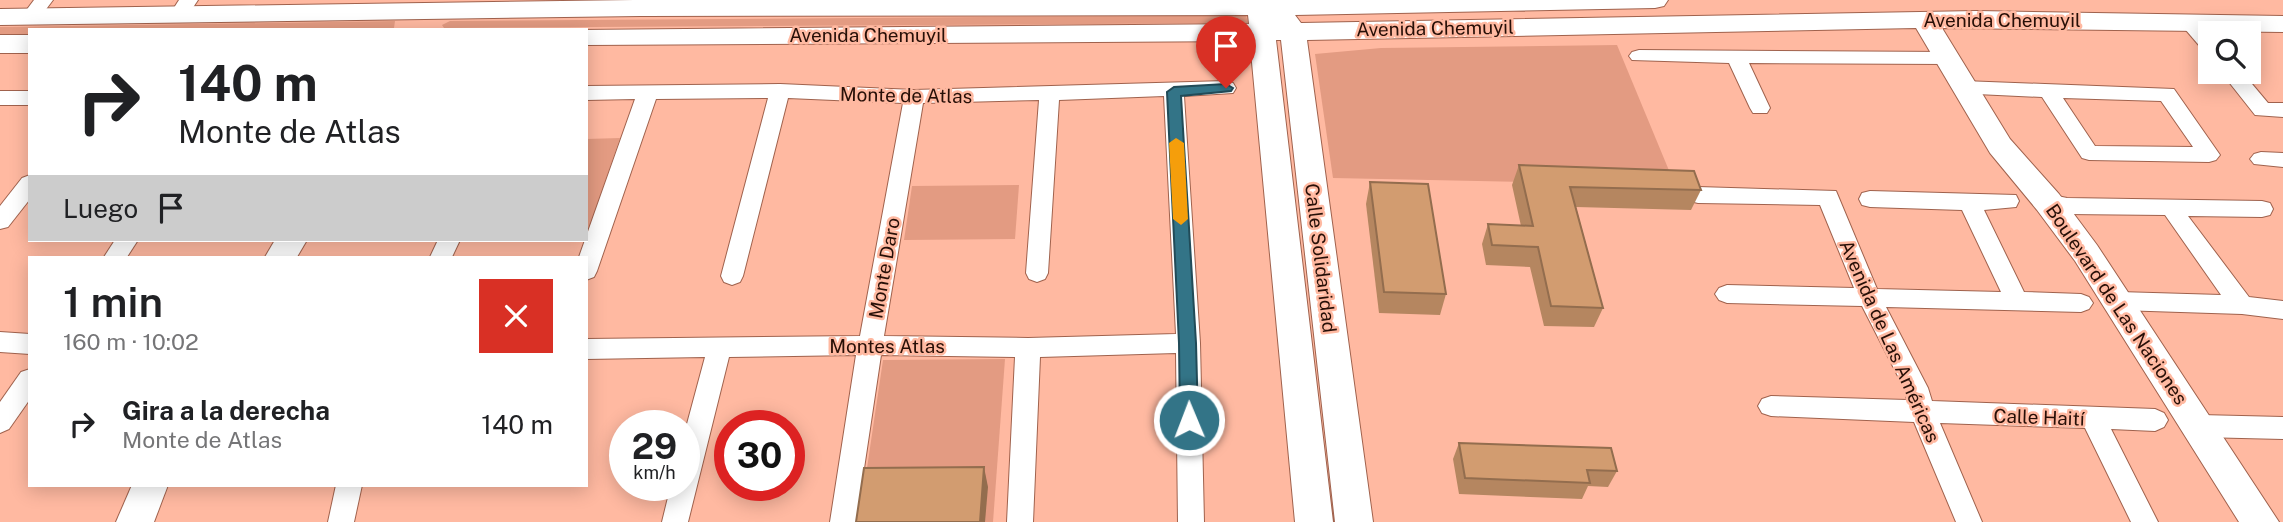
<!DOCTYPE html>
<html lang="es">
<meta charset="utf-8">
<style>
:root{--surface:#fff;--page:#f2f2f2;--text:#202124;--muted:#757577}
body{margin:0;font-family:"Public Sans",sans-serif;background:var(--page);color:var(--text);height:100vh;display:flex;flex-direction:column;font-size:26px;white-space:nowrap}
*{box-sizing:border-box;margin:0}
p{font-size:23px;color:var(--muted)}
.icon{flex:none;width:38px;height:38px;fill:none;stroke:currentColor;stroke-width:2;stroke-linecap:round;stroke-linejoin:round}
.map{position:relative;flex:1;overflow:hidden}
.details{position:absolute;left:28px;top:256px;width:560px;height:231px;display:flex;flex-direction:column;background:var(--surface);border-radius:0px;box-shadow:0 4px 18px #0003}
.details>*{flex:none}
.guide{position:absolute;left:28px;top:28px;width:560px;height:214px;border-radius:0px;box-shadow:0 4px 18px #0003;background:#fff;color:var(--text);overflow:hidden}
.buttons{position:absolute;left:2198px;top:21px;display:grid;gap:14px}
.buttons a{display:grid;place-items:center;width:63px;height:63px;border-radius:0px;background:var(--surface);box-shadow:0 4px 18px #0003;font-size:35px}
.speed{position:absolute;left:609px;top:410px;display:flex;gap:14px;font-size:35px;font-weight:700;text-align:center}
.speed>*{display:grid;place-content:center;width:91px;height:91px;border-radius:50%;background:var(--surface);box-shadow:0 4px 18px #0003;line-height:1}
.speed small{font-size:18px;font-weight:400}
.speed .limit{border:10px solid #d22;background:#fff;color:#111}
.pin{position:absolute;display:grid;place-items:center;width:60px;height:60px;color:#fff;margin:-72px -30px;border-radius:50% 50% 50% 0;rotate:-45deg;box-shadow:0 0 7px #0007}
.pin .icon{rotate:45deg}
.me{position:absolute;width:77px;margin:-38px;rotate:359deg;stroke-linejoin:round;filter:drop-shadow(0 0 5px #0008)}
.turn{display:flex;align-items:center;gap:24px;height:147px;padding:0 35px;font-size:32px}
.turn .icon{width:91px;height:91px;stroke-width:2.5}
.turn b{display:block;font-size:49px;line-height:60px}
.then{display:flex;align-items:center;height:66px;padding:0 35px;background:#0003;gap:14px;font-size:26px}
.round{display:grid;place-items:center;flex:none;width:74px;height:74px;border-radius:0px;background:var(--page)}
.headline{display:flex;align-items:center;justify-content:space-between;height:119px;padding:0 35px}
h1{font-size:42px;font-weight:600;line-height:52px}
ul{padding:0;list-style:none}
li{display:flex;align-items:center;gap:21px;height:98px;padding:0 35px}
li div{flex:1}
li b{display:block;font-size:26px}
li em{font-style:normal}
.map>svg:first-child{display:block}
</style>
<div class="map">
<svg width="2283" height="522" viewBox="0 0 2283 522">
<rect width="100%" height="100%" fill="#ffb9a1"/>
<g fill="#e39b82">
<path d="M 1246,15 L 1248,23 L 444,28 L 442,25 L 450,21 Z"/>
<path d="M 395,21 L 394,28 L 384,29 L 30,30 L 30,34 L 0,35 L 0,27 Z"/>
<path d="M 1617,45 L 1675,185 L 1333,178 L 1315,54 L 1381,48 Z"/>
<path d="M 620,138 L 588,231 L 586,231 L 586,139 Z"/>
<path d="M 1019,185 L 1015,239 L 904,240 L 912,186 Z"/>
<path d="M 1005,359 L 993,522 L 859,522 L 883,360 Z"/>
</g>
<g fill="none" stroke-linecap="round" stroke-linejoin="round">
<defs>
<g id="street">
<path d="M 34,0 L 53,0 L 38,20 L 24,20 L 22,16 Z"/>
<path d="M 179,0 L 198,0 L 186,18 L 179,20 L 170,14 Z"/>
<path d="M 2188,16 L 2195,18 L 2210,34 L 2210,52 L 2203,50 L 2179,22 Z"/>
<path d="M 1639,50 L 1949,52 L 1956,54 L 1959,58 L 1956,62 L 1949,64 L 1749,63 L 1770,108 L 1767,113 L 1753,113 L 1750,108 L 1729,63 L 1632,60 L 1629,56 L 1632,52 Z"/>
<path d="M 2221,72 L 2242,72 L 2268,103 L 2283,103 L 2283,117 L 2255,115 Z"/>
<path d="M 1226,81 L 1233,83 L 1236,88 L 1233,93 L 1184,96 L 1200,343 L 1204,522 L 1178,522 L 1176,353 L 1040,357 L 1033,522 L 1007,522 L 1015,357 L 881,355 L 856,522 L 830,522 L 856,355 L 729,357 L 688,522 L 662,522 L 671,485 L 684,485 L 684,435 L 705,357 L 586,359 L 586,339 L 860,336 L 903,103 L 788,98 L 743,276 L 740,282 L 732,285 L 724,282 L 721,276 L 768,98 L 656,99 L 597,271 L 594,277 L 586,280 L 586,257 L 579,257 L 635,99 L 586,100 L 586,86 L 780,84 L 914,90 ZM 1164,96 L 1176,334 L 1028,338 L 884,336 L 923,103 L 1039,100 L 1026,273 L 1029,279 L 1037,282 L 1045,279 L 1048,273 L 1059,100 Z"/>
<path d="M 1963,81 L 2174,89 L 2220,155 L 2216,160 L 2209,162 L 2089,160 L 2082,158 L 2042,97 L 1956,93 L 1953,88 L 1956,83 ZM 2063,98 L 2161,101 L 2193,147 L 2095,146 Z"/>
<rect x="0" y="91" width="30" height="14"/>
<path d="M 2261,152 L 2283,153 L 2283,167 L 2254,164 L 2250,159 L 2254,154 Z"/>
<path d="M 30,175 L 30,199 L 8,227 L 0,229 L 0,206 L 22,178 Z"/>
<path d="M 1698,187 L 1836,191 L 1877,289 L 2001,292 L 1962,210 L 1870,207 L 1862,205 L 1859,199 L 1862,193 L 1870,191 L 2016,195 L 2019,201 L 2016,207 L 1984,210 L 2024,292 L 2081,294 L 2089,297 L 2093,303 L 2089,309 L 2081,312 L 1886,307 L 1928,388 L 1932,401 L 2155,409 L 2164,413 L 2168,420 L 2164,427 L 2155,431 L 2111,429 L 2158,522 L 2131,522 L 2085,428 L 1940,423 L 1982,522 L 1956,522 L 1914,422 L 1771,416 L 1762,413 L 1758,406 L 1762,399 L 1771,396 L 1907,400 L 1904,388 L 1862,306 L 1727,303 L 1719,300 L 1715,294 L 1719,288 L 1727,285 L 1854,288 L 1820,205 L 1698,203 L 1690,201 L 1687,195 L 1690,189 Z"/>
<path d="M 2048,194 L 2067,198 L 2262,201 L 2270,203 L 2273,209 L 2270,215 L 2262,217 L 2188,216 L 2249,297 L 2283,301 L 2283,319 L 2242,314 L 2119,310 L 2111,307 L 2107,301 L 2111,295 L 2119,292 L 2221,295 L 2165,215 L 2067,214 L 2040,208 L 2037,202 L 2040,196 Z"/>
<path d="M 115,240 L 138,240 L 127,257 L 104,257 Z"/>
<path d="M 438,240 L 460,240 L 452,257 L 430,257 Z"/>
<path d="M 0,332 L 30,334 L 30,354 L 0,352 Z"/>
<path d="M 30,369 L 30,399 L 9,429 L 0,433 L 0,402 L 21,372 Z"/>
<path d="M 2200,415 L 2283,417 L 2283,439 L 2200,437 L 2191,434 L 2187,426 L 2191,418 Z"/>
<path d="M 336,485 L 362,485 L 354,522 L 328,522 Z"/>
</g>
<g id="secondary">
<path d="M 634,0 L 1668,0 L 1664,6 L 1655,8 L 1295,15 L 1301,23 L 1977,11 L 2283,16 L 2283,32 L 1942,28 L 2010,139 L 2059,194 L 2097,245 L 2279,522 L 2239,522 L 2075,261 L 2037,210 L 1990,153 L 1916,28 L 1307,40 L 1373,522 L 1335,522 L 1281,40 L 1276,40 L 1333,522 L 1295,522 L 1250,41 L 586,45 L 586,30 L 581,30 L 1249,24 L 1248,15 L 640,16 L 0,25 L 0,9 Z"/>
<rect x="0" y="35" width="30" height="18"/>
<path d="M 275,240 L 307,240 L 297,257 L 265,257 Z"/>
<path d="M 132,485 L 168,485 L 154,522 L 116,522 Z"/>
</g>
</defs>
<use href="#street" stroke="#a0624d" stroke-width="2"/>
<use href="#secondary" stroke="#a0624d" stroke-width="2"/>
<use href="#street" fill="#fff" fill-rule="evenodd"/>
<use href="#secondary" fill="#fff" fill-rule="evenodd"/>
</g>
<g fill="#b58660">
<path d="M 1519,165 L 1701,190 L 1691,210 L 1576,207 L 1603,308 L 1594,327 L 1544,326 L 1530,267 L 1486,265 L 1482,244 L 1488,224 L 1521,226 L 1512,185 Z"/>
<path d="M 1370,182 L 1446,294 L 1440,315 L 1379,313 L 1366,204 Z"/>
<path d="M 1459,443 L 1617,471 L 1608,487 L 1588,486 L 1582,499 L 1459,494 L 1453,459 Z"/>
</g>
<path fill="#936d4e" d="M 984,467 L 988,487 L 985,522 L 980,522 Z"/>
<g fill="#d29c70" stroke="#936d4e" stroke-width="2">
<path d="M 1519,165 L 1694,171 L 1701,190 L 1570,187 L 1603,308 L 1551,306 L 1538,247 L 1492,245 L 1488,224 L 1533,226 Z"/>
<path d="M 1370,182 L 1428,184 L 1446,294 L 1384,292 Z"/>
<path d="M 1459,443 L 1611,448 L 1617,471 L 1587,470 L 1590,483 L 1465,478 Z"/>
<path d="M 984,467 L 980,522 L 856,522 L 864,468 Z"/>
</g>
<path fill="#337487" stroke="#214b58" stroke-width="2" d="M 1226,84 L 1233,88 L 1231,91 L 1181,96 L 1196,343 L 1198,420 L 1195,425 L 1189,427 L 1183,425 L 1180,420 L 1179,343 L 1167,92 L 1174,87 Z"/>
<path fill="#f59e0b" d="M 1176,138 L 1184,143 L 1188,219 L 1181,225 L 1173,219 L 1169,143 Z"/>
<g text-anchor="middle" stroke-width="5" stroke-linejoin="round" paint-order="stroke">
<g font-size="19" fill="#270f07" stroke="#ffb9a1">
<text x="2002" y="27">Avenida Chemuyil</text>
<text transform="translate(1435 28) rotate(-1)" y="7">Avenida Chemuyil</text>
<text x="868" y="42">Avenida Chemuyil</text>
<text transform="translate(906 95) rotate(1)" y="7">Monte de Atlas</text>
<text transform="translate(1321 258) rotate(83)" y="7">Calle Solidaridad</text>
<text transform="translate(884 268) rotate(-80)" y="7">Monte Daro</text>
<text transform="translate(2117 304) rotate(56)" y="7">Boulevard de Las Naciones</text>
<text transform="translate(1890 341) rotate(66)" y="7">Avenida de Las Américas</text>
<text x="887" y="353">Montes Atlas</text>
<text transform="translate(2039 417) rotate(2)" y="7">Calle Haití</text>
</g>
</g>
</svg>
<div class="buttons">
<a><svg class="icon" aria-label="search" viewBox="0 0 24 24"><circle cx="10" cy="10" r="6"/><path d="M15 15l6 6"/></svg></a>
</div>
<div class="speed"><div>29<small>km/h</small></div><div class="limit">30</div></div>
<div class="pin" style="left:1226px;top:88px;background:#d93025"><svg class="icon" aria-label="arrive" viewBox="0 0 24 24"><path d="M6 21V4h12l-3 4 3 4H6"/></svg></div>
<svg class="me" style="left:1189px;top:420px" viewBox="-20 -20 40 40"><circle r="17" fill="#337487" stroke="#fff" stroke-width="3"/><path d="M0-11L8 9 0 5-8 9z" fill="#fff"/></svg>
<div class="guide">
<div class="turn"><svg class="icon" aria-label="right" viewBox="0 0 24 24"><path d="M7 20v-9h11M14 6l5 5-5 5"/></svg><div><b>140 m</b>Monte de Atlas</div></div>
<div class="then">Luego<svg class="icon" aria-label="arrive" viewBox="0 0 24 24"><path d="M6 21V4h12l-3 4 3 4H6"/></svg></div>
</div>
<section class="details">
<div class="headline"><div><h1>1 min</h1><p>160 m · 10:02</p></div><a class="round" style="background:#d93025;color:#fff"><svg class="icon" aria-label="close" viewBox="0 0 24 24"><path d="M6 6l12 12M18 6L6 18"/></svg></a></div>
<ul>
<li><svg class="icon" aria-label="right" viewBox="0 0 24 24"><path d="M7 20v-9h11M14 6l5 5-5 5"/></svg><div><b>Gira a la derecha</b><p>Monte de Atlas</p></div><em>140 m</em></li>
</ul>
</section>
</div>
